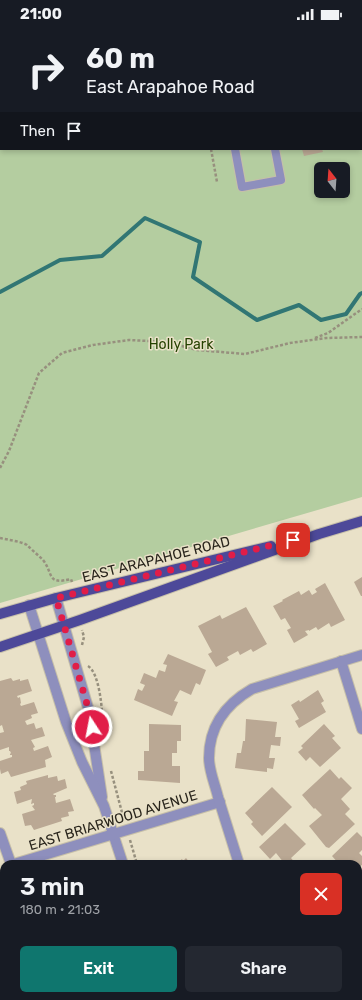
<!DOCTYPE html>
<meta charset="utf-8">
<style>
:root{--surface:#171b24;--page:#242831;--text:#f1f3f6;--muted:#9ea1a6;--accent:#0f766e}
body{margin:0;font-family:Rubik,sans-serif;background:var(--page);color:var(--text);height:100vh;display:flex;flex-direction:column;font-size:15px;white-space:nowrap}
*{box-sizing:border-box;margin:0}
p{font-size:13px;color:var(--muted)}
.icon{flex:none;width:22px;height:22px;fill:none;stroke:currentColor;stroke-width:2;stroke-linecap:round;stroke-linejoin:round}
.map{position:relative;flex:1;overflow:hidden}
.details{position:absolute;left:0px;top:832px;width:362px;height:140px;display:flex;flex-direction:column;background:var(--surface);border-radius:12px 12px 0 0;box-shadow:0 2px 6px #0003}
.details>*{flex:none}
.hud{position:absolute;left:0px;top:0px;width:362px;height:122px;box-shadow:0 2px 6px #0003;background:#171b24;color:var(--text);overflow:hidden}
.needle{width:26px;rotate:343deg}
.buttons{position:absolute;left:314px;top:134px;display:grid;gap:8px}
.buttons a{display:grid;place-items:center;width:36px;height:36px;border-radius:6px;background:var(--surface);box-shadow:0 2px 6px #0003;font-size:20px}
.pin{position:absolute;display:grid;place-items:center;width:34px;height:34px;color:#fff;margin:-17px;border-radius:8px;box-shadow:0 2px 6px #0006}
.me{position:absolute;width:44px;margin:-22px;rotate:349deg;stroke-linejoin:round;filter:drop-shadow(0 0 3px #0008)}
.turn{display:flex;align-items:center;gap:14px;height:84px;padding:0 20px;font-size:18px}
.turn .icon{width:52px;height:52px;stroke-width:2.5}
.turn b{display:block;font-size:28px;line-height:34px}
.then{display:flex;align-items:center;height:38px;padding:0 20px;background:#0003;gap:8px;font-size:15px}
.round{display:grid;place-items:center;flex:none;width:42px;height:42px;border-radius:6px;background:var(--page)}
.headline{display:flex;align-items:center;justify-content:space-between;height:68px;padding:0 20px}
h1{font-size:24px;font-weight:600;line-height:30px}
.action{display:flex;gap:8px;margin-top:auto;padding:8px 20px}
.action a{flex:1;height:46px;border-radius:6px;background:var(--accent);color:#fff;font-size:16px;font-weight:600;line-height:46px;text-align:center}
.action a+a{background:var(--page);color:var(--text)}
.status{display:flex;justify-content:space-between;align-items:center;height:28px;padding:0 20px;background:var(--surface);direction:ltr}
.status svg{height:11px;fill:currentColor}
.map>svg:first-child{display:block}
</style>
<div class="status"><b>21:00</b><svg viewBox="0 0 49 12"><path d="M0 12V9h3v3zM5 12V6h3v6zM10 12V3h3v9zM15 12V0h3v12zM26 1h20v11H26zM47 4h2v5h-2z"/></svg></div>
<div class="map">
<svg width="362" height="972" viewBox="0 0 362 972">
<rect width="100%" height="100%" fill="#e9e1c8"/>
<path fill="#b4cda0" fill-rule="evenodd" d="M 0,0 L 108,1 L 1,1 L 1,121 L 361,121 L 362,36 L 362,469 L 0,575 ZM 321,141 L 343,141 L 343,163 L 321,163 Z"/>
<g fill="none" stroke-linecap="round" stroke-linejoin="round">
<path stroke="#317674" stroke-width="4" d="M 0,264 L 60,232 L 102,228 L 145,190 L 200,214 L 193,249 L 257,292 L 299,277 L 321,292 L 346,286 L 360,266 L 362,265"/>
</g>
<g fill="#baa894">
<path d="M 302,121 L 322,121 L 323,124 L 304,128 Z"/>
<path d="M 362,549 L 362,568 L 361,568 L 354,554 Z"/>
<path d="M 325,555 L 345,592 L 331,599 L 329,595 L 318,602 L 316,599 L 309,603 L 309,602 L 305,603 L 308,607 L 294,615 L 287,602 L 291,600 L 285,590 L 281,592 L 273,578 L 283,573 L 282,572 L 299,563 L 301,567 L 309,562 L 312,567 L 317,564 L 315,561 Z"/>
<path d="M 246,579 L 267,616 L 253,624 L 251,621 L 240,627 L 238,623 L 227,629 L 229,632 L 216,639 L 208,626 L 212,624 L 198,598 L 220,587 L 222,591 Z"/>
<path d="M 168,626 L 206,642 L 200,657 L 196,655 L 191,667 L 180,662 L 174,673 L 178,674 L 172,688 L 134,672 L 138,661 L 142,663 L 145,657 L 140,655 L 144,645 L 156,650 L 159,642 L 165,644 L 167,637 L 163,636 Z"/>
<path d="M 11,650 L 13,653 L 20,651 L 20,653 L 28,651 L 32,663 L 17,668 L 18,670 L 20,669 L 21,675 L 20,676 L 21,678 L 34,674 L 38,685 L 31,687 L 32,690 L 25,693 L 27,697 L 34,695 L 36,701 L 42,699 L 45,708 L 31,712 L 35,719 L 33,720 L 34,723 L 48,718 L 52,729 L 45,732 L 46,739 L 11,749 L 8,743 L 1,746 L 0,741 L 0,733 L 12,729 L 12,727 L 10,727 L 10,726 L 11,725 L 10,723 L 9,723 L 9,719 L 0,722 L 0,705 L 4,704 L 2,697 L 0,698 L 0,653 Z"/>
<path d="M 318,662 L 324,673 L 321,675 L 326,684 L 299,700 L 295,693 L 299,691 L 291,677 L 299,672 L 300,674 Z"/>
<path d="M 246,691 L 277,694 L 275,709 L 281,709 L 280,718 L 271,717 L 269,730 L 275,730 L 273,741 L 267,740 L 267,744 L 235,740 L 237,725 L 241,725 L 243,713 L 245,713 Z"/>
<path d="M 149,696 L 181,697 L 181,713 L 177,713 L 177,725 L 172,725 L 172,738 L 180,738 L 180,755 L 138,752 L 138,743 L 144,743 L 144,723 L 149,723 Z"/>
<path d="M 324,696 L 335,708 L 332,710 L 341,720 L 320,739 L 310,729 L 306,733 L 298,724 L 303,720 L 301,718 Z"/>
<path d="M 330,741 L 339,751 L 341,749 L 352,760 L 341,771 L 350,781 L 345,786 L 355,796 L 329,820 L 326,819 L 309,798 L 322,787 L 315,780 L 314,781 L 302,767 Z"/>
<path d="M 48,747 L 48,750 L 57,748 L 58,753 L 65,751 L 67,760 L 53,766 L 54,767 L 56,767 L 56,769 L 55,769 L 56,775 L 70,771 L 74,783 L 68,784 L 69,788 L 61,790 L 62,793 L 34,802 L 31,797 L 25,798 L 22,786 L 35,782 L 32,778 L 34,777 L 34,775 L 31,776 L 32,771 L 17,776 L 14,764 L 21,762 L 20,759 L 27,756 L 26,753 Z"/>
<path d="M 272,759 L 292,779 L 262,808 L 251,796 L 253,794 L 245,785 Z"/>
<path d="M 285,795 L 306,816 L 291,830 L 296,836 L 283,836 L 284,835 L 276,825 L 270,831 L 259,819 Z"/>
<path d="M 357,804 L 362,809 L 362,822 L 359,825 L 362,828 L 362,837 L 360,838 L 362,841 L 362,873 L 358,868 L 358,836 L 339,836 L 332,828 Z"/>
<path d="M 186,830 L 190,835 L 193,833 L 196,836 L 176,836 L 182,831 L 183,833 Z"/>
<path d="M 358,917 L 362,919 L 362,956 L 358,955 L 360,948 L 358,947 Z"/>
<path d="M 4,936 L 4,968 L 28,968 L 23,970 L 24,972 L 0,972 L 0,938 Z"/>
<path d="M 85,968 L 128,968 L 130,971 L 87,972 Z"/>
<path d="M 142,968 L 144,972 L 134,972 Z"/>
<path d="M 241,968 L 273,968 L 277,972 L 239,972 Z"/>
</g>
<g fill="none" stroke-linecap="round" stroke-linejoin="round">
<defs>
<g id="lane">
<path d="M 361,46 L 362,46"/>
<path d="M 235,121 L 242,159 L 281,152 L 275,121"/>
</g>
<g id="street">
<path d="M 56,570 L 89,683 L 102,769"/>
<path d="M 29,577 L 66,694 L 82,734 L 104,778 L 123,836"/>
<path d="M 341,633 L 362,701"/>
<path d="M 0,805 L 11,836"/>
<path d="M 14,836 L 220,774"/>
<path d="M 239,836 C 232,814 225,791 218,769 C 215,756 209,743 209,730 C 209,698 226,676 252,661 L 362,627"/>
<path d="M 56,968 L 57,972"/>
<path d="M 175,968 L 177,972"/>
<path d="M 322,968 L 326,972"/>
</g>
<g id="primary">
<path d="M 0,586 L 56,570 L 271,518"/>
<path d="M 0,619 L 80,592 L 319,506 L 362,493"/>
</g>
</defs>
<use href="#lane" stroke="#c6bfa9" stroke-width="10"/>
<use href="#street" stroke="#c6bfa9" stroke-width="12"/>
<use href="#primary" stroke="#c6bfa9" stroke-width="12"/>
<g stroke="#97907e" stroke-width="2.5" stroke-dasharray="3 2" stroke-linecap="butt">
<path d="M 80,0 L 81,1"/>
<path d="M 0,75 L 1,75"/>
<path d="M 211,121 L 217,154"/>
<path d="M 315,310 L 328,305 L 362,281"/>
<path d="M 0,440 L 9,423 L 39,345 L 62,325 L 93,317 L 129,312 L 167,314 L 197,322 L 245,326 L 290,315 L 326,310 L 362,309"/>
<path d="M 0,510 C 8,512 20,513 27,517 C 32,522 38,527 43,532 C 54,546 46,557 71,551 L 72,554"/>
<path d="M 82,617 L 84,609 L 82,602"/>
<path d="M 88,638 C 98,644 101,672 102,683"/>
<path d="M 111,743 L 124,792"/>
<path d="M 130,812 L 137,836"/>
</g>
<use href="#lane" stroke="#8e8fbd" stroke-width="8"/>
<use href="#street" stroke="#8e8fbd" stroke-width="10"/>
<use href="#primary" stroke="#4d4999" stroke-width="10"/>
</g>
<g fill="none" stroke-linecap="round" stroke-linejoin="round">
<path stroke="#e11d48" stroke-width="7" stroke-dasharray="0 12.6" d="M 92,699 L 89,683 L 56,570 L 293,512"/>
</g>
<g text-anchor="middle" stroke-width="3" stroke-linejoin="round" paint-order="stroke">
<g font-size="14" fill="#254100" stroke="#e9e1c8">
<text x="181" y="321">Holly Park</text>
</g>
<g font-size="14" fill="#29251c" stroke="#e9e1c8">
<text transform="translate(156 531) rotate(-14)" y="5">EAST ARAPAHOE ROAD</text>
<text transform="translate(113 792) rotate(-17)" y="5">EAST BRIARWOOD AVENUE</text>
</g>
</g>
</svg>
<div class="buttons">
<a><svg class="needle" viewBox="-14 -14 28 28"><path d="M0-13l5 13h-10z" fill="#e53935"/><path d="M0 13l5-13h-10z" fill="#9ea1a6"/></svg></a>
</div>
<div class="pin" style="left:293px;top:512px;background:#d93025"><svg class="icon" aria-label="arrive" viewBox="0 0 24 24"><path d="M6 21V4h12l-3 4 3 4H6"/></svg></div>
<svg class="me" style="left:92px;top:699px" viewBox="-20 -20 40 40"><circle r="17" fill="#e11d48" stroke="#fff" stroke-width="3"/><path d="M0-11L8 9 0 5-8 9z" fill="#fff"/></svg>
<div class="hud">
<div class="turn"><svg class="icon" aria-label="right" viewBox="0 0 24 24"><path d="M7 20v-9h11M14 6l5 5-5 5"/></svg><div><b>60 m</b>East Arapahoe Road</div></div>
<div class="then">Then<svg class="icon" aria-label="arrive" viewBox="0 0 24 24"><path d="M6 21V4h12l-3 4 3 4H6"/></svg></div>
</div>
<section class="details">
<div class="headline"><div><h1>3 min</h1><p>180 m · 21:03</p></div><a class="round" style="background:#d93025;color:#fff"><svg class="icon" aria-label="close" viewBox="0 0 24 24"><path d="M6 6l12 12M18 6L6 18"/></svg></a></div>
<div class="action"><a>Exit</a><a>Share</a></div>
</section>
</div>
